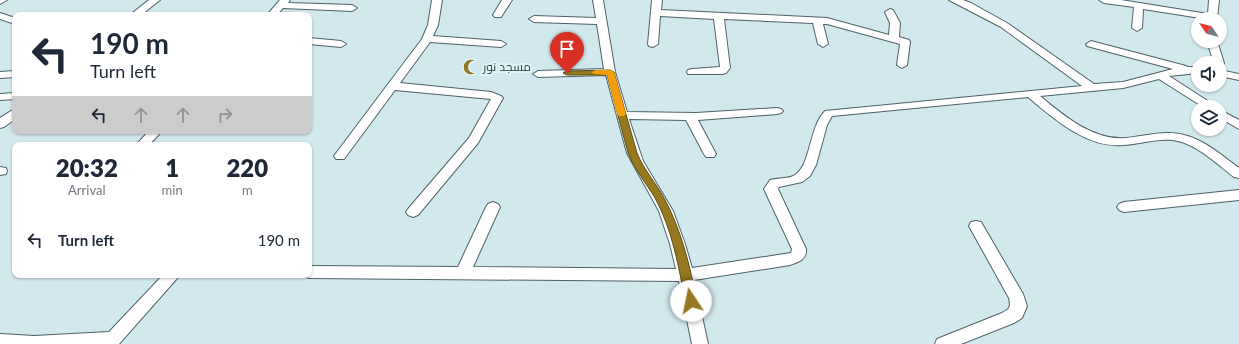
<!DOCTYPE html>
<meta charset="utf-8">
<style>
:root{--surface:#fff;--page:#f2f2f3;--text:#1f2937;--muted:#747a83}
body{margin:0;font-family:Lato,Cairo,sans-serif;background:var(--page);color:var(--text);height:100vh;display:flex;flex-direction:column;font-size:15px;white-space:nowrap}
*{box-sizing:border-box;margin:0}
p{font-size:13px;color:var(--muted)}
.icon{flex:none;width:22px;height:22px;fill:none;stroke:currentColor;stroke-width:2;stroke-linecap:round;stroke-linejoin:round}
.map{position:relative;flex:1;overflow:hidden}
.sheet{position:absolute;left:12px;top:142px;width:300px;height:136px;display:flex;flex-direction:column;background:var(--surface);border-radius:8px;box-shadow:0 1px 3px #0004}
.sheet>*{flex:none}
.guide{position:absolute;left:12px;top:12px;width:300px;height:122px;border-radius:8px;box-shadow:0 1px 3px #0004;background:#fff;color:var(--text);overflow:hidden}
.needle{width:26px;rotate:305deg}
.buttons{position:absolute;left:1191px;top:12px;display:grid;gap:8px}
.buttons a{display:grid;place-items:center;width:36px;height:36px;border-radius:50%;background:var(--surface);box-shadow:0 1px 3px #0004;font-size:20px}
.pin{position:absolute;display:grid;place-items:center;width:34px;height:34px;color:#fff;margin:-41px -17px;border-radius:50% 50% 50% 0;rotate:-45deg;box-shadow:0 0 4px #0007}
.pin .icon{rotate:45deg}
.me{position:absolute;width:44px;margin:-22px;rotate:349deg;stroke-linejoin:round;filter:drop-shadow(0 0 3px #0008)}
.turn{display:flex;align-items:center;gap:14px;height:84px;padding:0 12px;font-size:18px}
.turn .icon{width:52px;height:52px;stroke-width:2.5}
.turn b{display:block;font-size:28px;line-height:34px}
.lanes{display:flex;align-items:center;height:38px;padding:0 12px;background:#0003;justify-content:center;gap:20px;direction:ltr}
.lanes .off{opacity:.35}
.eta{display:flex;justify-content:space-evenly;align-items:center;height:68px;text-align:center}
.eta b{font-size:24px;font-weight:800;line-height:28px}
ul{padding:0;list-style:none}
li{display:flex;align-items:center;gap:12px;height:60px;padding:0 12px}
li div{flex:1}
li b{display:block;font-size:15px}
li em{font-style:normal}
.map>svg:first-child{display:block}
</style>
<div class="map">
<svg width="1239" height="344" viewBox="0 0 1239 344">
<rect width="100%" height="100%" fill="#d1e8ed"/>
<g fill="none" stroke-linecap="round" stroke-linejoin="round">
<defs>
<g id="minor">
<path d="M 0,0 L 7,0 L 0,4 Z"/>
<path d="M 149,0 L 160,0 L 141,15 L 130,15 Z"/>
<path d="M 280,0 L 290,0 L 288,3 L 352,5 L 357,8 L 352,11 L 283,8 L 277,15 L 267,15 Z"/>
<path d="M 432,0 L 442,0 L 438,25 L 433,36 L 501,41 L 506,44 L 501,47 L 430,42 L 400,83 L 491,92 L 501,96 L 503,98 L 478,143 L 418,215 L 413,217 L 408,215 L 406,212 L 408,209 L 469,138 L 491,99 L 395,90 L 344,159 L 336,159 L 334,156 L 422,39 L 428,25 Z"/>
<path d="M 502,0 L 512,0 L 501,17 L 495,17 L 493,15 Z"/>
<path d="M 593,0 L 603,0 L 615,72 L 627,112 L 696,113 L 777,108 L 781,109 L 783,111 L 781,113 L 777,114 L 698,120 L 716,154 L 714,157 L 706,157 L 704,154 L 686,120 L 629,119 L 643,161 L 673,211 L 685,244 L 692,268 L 791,253 L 792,249 L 764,189 L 770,180 C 778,178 789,179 795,175 C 811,165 809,127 825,111 L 1082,86 L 1001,27 L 949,0 L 963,0 L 971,3 L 1007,23 L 1094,84 L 1123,82 L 1173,69 L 1087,46 L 1086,44 L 1091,41 L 1186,66 L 1187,67 L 1198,67 L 1198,73 L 1169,76 L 1217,107 L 1203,107 L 1159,79 L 1123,88 L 1040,96 C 1064,116 1094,141 1126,138 C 1146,136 1165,130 1184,135 C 1205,140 1222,156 1239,168 L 1239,178 L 1234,177 C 1218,165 1199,146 1178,141 C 1161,137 1141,144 1124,145 C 1088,149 1054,119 1028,97 L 832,116 L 827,125 L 816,165 L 810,176 L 802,182 L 779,187 L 778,189 L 806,249 C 807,259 799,262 790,265 L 694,280 L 708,344 L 692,344 L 679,281 L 309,278 L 304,276 L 303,275 L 309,275 L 309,266 L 458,267 L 486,207 L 488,204 L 493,202 L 498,204 L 500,207 L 473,267 L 676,269 L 670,244 L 659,211 L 627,153 L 606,75 L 538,77 L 533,74 L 538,71 L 604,69 L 597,24 L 534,22 L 529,19 L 534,16 L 596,18 Z"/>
<path d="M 652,0 L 662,0 L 661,10 L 827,18 L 889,35 L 890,23 L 885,12 L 890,9 L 893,10 L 900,23 L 899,37 L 909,40 L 910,42 L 907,65 L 902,68 L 897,65 L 900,44 L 827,24 L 823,24 L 828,44 L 823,47 L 818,44 L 813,23 L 724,19 L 730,68 L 726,73 L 722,74 L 688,74 L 687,72 L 688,70 L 692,69 L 720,67 L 714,19 L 660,16 L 658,44 L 653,47 L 649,46 L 648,44 Z"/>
<path d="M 1099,0 L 1121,0 L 1208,14 L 1209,0 L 1219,0 L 1217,19 L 1207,19 L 1143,9 L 1142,28 L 1137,31 L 1132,28 L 1134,7 L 1104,3 Z"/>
<path d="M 0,13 L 15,18 L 15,24 L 0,19 Z"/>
<path d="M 309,38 L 341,41 L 346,44 L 341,47 L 309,44 Z"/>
<path d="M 1207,41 L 1217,41 L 1224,63 L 1223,65 L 1220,66 L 1220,63 L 1214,63 Z"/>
<path d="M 1220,70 L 1239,74 L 1239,80 L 1220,76 Z"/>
<path d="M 15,71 L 15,77 L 0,78 L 0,72 Z"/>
<path d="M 15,93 L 15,99 L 0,100 L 0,94 Z"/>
<path d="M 15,110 L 15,119 L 4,127 L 0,128 L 0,118 L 11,111 Z"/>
<path d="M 1220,110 L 1239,120 L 1239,129 L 1220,118 Z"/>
<path d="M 149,131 L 162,131 L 149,145 L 136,145 Z"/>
<path d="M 0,167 L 6,168 L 7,171 L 6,174 L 0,175 Z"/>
<path d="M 1239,190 L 1239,200 L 1124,212 L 1119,210 L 1117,207 L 1119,204 L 1124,202 Z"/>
<path d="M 976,221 L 981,222 L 1023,294 L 1027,306 L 1022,318 L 1014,323 L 961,344 L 935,344 L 937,339 L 1002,313 C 1010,309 1011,307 1009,298 L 969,226 L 971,222 Z"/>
<path d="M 163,275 L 180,275 L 119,344 L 0,344 L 0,334 L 34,336 L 109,332 Z"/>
</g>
</defs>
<use href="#minor" stroke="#4e6266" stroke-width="2"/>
<use href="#minor" fill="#fff" fill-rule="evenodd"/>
</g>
<path fill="#957820" stroke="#614e15" d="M 610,70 L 614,72 L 637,153 C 644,170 656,183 664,198 C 681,229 690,266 697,301 L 695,304 L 691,305 L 687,304 L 685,301 C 679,267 672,229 655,198 C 646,183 635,170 628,153 L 607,75 L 567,75 L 563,73 L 567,71 Z"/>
<path fill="#f59e0b" d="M 596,70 L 610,70 L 614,72 L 626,114 L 624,116 L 619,116 L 617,114 L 607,75 L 593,74 L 592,72 Z"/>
<defs>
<symbol id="mosque-bare" viewBox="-9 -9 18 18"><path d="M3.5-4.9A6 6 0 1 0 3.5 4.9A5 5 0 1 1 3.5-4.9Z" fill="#957820" stroke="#def5fa" stroke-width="2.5" paint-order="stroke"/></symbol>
</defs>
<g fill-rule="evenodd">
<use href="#mosque-bare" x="460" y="56" width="22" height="22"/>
</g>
<g text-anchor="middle" stroke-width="4" stroke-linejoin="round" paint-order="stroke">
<g font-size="12" fill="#313a3c" stroke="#def5fa" text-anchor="start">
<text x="483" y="71">مسجد نور</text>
</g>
</g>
</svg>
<div class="buttons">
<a><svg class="needle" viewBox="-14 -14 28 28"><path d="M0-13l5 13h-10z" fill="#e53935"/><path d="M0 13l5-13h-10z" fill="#747a83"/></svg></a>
<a><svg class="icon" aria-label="sound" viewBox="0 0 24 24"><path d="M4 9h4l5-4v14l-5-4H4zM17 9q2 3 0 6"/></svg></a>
<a><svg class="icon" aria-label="layers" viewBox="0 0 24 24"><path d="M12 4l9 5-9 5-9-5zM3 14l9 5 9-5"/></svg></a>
</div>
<div class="pin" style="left:567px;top:73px;background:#d93025"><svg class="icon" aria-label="arrive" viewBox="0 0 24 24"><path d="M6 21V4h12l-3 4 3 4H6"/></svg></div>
<svg class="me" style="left:691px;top:301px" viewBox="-20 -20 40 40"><circle r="19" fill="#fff"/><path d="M0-13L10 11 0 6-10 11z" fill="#957820"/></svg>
<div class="guide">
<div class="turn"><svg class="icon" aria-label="left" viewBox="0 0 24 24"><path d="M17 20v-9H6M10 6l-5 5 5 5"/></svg><div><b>190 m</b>Turn left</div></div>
<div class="lanes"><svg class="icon" aria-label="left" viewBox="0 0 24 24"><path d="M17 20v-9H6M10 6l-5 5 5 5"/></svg><svg class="icon off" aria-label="ahead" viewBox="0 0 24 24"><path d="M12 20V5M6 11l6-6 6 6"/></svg><svg class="icon off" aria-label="ahead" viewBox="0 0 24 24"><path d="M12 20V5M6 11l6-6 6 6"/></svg><svg class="icon off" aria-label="right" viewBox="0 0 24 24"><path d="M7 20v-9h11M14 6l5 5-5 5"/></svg></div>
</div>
<section class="sheet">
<div class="eta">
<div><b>20:32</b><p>Arrival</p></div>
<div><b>1</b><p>min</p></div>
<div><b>220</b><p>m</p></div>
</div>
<ul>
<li><svg class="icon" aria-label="left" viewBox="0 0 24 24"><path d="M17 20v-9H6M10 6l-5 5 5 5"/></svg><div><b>Turn left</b></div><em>190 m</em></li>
</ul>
</section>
</div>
